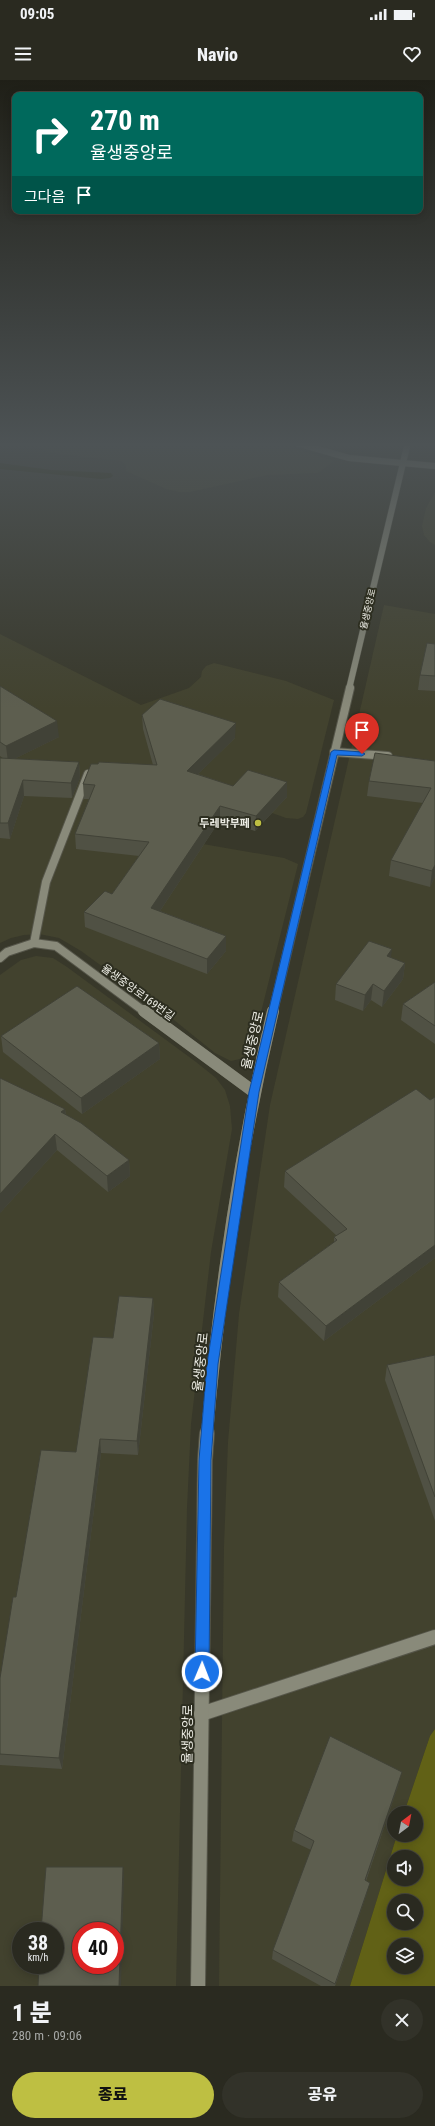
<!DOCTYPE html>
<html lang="ko">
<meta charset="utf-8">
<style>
:root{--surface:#2a2a20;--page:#323229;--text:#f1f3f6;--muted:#a5a7a5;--line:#46463e;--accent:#bebf42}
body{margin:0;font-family:"Roboto Condensed","Noto Sans KR",sans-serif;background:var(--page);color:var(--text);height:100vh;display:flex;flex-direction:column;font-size:15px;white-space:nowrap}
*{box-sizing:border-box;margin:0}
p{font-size:13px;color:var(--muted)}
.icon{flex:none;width:22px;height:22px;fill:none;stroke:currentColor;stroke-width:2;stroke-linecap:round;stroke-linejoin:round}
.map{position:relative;height:1906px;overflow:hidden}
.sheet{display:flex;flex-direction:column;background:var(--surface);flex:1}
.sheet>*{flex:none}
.hud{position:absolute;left:12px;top:12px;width:411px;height:122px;border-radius:8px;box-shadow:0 2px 10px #0003,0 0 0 1px var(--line);background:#00695c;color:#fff;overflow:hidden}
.needle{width:26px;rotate:32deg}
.tools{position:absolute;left:387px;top:1726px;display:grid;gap:8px}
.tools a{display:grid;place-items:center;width:36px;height:36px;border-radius:50%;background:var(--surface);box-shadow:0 2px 10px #0003,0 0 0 1px var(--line);font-size:20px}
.speed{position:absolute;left:12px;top:1842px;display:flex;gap:8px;font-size:20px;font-weight:700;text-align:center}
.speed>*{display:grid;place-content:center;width:52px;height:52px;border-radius:50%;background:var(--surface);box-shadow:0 2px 10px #0003,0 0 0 1px var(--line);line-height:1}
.speed small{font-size:10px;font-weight:400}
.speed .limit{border:6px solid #d22;background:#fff;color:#111}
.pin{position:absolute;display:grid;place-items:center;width:34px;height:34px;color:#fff;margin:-41px -17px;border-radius:50% 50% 50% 0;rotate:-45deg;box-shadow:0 0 4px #0007}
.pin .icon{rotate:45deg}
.me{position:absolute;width:44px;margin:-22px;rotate:1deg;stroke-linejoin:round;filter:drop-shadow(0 0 3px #0008)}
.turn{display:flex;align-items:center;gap:14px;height:84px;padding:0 12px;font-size:18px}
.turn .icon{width:52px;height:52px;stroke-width:2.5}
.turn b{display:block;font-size:28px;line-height:34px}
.then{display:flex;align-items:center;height:38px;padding:0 12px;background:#0003;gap:8px;font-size:15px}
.round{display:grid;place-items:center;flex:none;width:42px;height:42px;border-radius:21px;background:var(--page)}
.head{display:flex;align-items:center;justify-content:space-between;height:68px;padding:0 12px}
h1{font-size:24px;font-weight:800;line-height:30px}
.primary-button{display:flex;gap:8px;margin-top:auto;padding:8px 12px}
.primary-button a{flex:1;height:46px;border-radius:24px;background:var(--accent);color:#111;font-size:16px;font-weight:800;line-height:46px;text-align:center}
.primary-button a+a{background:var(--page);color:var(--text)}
.status{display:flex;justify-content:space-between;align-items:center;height:28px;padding:0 20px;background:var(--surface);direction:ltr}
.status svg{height:11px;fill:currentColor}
header{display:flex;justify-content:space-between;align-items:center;height:52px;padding:0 12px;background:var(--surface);font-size:18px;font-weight:800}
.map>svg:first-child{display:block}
</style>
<div class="status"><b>09:05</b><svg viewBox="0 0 49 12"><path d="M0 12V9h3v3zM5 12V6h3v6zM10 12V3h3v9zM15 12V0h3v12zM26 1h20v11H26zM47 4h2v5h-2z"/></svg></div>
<header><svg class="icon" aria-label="menu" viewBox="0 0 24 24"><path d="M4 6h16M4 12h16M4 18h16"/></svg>Navio<svg class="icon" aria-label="heart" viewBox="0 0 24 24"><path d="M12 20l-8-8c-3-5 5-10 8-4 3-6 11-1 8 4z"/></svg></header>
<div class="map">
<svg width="435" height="1906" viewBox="0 0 435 1906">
<rect width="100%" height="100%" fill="#38382a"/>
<g fill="#42422e" fill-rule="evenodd">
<path d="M 44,362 L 275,362 L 334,381 L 318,393 L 268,395 L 190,412 L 180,412 L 166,409 L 126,391 L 126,385 L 121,381 L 52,373 L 39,368 Z"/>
<path d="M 435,412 L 435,465 L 430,462 L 424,455 L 422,446 L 426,428 Z"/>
<path d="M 384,525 L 435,534 L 435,1649 L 430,1656 L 404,1733 L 394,1733 L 394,1755 L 397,1755 L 350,1906 L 219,1906 L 224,1466 L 228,1362 L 239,1234 L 270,1025 Z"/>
<path d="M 0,554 L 141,625 L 189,608 L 201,597 L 202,591 L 206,586 L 214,583 L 286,601 L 334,620 L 306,733 L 303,737 L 298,739 L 286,738 L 250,725 L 134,752 L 284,778 L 298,784 L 256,952 L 252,965 L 244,978 L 231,981 L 215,973 L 154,924 L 81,871 L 59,858 L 39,854 L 24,855 L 11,858 L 0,863 Z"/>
<path d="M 36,876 L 53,878 L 67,887 L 196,982 L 216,998 L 225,1010 L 230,1026 L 232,1049 L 211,1172 L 191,1344 L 187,1428 L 176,1906 L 0,1906 L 0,895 L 21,880 ZM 21,1851 L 55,1851 L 55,1885 L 21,1885 ZM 81,1851 L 115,1851 L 115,1885 L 81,1885 Z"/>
</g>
<path fill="#616116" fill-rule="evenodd" d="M 435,1649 L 435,1906 L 350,1906 L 397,1755 L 416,1755 L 416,1733 L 404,1733 L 430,1656 ZM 394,1777 L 416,1777 L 416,1799 L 394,1799 ZM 394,1821 L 416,1821 L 416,1843 L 394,1843 ZM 394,1865 L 416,1865 L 416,1887 L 394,1887 Z"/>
<path fill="#252604" d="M 0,383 L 51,390 L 111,393 L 113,396 L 110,398 L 101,399 L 0,389 Z"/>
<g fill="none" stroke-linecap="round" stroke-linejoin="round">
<defs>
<path id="service-far2" d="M 293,362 L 349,378 L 402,383"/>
<g id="service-far1">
<path d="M 334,672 L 388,676"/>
<path d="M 34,863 L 46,802 L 88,694"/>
</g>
<path id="service" d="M 201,1634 L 435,1557"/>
<path id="minor-far2" d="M 402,383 L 435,386"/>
<path id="minor-far1" d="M 0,878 L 7,872 L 34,863 L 56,866 L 145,932"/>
<path id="minor" d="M 144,931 L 254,1012"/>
<path id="tertiary-far3" d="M 349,609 L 408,362"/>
<path id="tertiary-far2" d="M 273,932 L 350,608"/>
<path id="tertiary-far1" d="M 207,1354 C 219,1212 240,1070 273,931"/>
<path id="tertiary" d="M 198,1906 L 205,1380 L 207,1353"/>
</defs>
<use href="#service-far2" stroke="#555549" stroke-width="7"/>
<use href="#service-far1" stroke="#555549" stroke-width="10"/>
<use href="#service" stroke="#555549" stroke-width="16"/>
<use href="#minor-far2" stroke="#555549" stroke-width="7"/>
<use href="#minor-far1" stroke="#555549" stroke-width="10"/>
<use href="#minor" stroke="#555549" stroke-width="12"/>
<use href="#tertiary-far3" stroke="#555549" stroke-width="7"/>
<use href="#tertiary-far2" stroke="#555549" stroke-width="10"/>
<use href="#tertiary-far1" stroke="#555549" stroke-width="12"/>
<use href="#tertiary" stroke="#555549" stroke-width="16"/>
<use href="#service-far2" stroke="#898a7a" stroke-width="6"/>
<use href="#service-far1" stroke="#898a7a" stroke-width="8"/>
<use href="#service" stroke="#898a7a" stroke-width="14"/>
<use href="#minor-far2" stroke="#898a7a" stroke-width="6"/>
<use href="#minor-far1" stroke="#898a7a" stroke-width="8"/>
<use href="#minor" stroke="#898a7a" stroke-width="12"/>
<use href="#tertiary-far3" stroke="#898a7a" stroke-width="6"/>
<use href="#tertiary-far2" stroke="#898a7a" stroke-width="8"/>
<use href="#tertiary-far1" stroke="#898a7a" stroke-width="12"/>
<use href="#tertiary" stroke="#898a7a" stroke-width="14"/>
</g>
<g fill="#505144">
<path d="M 435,564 L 435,611 L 418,610 L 420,595 Z"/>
<path d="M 0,606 L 59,657 L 14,679 L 79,682 L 80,698 L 72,718 L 24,716 L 10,759 L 0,758 L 0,678 L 4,679 L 0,676 Z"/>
<path d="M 142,635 L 235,658 L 198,694 L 233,706 L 287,717 L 255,751 L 220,740 L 160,831 L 226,856 L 226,871 L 207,894 L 85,847 L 84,832 L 112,814 L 139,776 L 76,769 L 75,754 L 89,719 L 84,719 L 83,704 L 153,685 L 143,649 Z"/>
<path d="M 435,681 L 435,797 L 430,807 L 389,796 L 391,780 L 423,723 L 367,716 L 369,701 Z"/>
<path d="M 391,878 L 405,883 L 403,899 L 382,927 L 371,920 L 363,931 L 335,920 L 336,904 Z"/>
<path d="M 435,902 L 435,964 L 401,940 L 403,924 Z"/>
<path d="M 1,956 L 159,963 L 160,979 L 82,1034 L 3,972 Z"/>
<path d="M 435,1017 L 435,1178 L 324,1261 L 278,1217 L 279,1202 L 334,1162 L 334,1157 L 337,1156 L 284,1107 L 285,1091 L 430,1020 Z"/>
<path d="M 65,1029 L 66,1035 L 129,1080 L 130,1096 L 108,1112 L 57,1070 L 0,1133 Z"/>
<path d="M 153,1218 L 154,1234 L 138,1375 L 101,1373 L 62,1689 L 0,1685 L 0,1598 L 76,1372 L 113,1258 Z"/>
<path d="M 435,1275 L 435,1441 L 385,1300 L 387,1285 Z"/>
<path d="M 399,1703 L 366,1801 L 367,1813 L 335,1906 L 321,1906 L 272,1879 L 273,1870 L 311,1770 L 292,1761 L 294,1750 Z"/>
</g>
<g fill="#414237">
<path d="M 57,641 L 59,657 L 8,682 L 6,666 Z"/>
<path d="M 236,643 L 235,658 L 187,705 L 187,691 Z"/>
<path d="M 79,682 L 80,698 L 72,718 L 71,703 Z"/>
<path d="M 23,700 L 24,716 L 10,759 L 8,743 Z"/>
<path d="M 287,702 L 287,717 L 255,751 L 256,736 Z"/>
<path d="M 220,726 L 220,740 L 152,843 L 151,828 Z"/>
<path d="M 435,785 L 435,797 L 430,807 L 432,791 Z"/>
<path d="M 226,856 L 226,871 L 207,894 L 207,879 Z"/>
<path d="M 392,869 L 390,885 L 387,876 Z"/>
<path d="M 405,883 L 403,899 L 382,927 L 384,911 Z"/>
<path d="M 373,904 L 371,920 L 363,931 L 365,915 Z"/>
<path d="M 159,963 L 160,979 L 82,1034 L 81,1018 Z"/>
<path d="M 65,1029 L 67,1045 L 61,1032 Z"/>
<path d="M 55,1054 L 57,1070 L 0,1133 L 0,1114 Z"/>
<path d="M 129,1080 L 130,1096 L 108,1112 L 107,1096 Z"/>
<path d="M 435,1165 L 435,1178 L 324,1261 L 326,1246 Z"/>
<path d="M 153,1218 L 154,1234 L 138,1375 L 137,1361 Z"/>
<path d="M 100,1359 L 101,1373 L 62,1689 L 59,1678 Z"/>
<path d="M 402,1692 L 399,1703 L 362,1810 L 365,1800 Z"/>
<path d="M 123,1787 L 124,1797 L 121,1906 L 119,1906 Z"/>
<path d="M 370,1803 L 367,1813 L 334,1906 Z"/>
</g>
<g fill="#5d5e4f" stroke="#414237" fill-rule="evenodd">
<path d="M 427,563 L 435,564 L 435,596 L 420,595 Z"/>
<path d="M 0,606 L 57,641 L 6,666 L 0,662 Z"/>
<path d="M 160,619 L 236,643 L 187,691 L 233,706 L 248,690 L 287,702 L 256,736 L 220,726 L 151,828 L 226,856 L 207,879 L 84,832 L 105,811 L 112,814 L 149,762 L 75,754 L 95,705 L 83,704 L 91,684 L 98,684 L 99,682 L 157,685 L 142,635 Z"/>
<path d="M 375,673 L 435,681 L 435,785 L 432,791 L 391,780 L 431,708 L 369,701 Z"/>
<path d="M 0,678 L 79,682 L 71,703 L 23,700 L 8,743 L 0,743 Z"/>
<path d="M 369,861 L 392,869 L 387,876 L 405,883 L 384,911 L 373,904 L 365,915 L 336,904 Z"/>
<path d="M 435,902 L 435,946 L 403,924 Z"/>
<path d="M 77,906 L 159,963 L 81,1018 L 1,956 Z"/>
<path d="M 0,998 L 65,1029 L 61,1032 L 81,1043 L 129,1080 L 107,1096 L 55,1054 L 0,1114 Z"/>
<path d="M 416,1009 L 430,1020 L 435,1017 L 435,1165 L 326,1246 L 279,1202 L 337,1160 L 334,1157 L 347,1149 L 285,1091 Z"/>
<path d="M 119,1216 L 153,1218 L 137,1361 L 100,1359 L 59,1678 L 0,1674 L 0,1598 L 13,1517 L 16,1517 L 41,1370 L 76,1372 L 93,1257 L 113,1258 Z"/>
<path d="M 435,1275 L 435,1417 L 387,1285 Z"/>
<path d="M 330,1656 L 402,1692 L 365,1800 L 370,1803 L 335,1904 L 273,1870 L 314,1761 L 294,1750 Z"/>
<path d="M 46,1787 L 123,1787 L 119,1906 L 38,1906 L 39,1885 L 55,1885 L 55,1851 L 41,1851 ZM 81,1851 L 115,1851 L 115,1885 L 81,1885 Z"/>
</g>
<linearGradient id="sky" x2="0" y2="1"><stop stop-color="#1f1f17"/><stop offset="0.58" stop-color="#4d5355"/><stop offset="1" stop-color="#4d5355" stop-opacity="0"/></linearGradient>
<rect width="435" height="629" fill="url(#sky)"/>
<path fill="#1a73e8" stroke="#114b97" d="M 334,670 L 362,672 L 365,674 L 362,676 L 337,675 L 259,1012 L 218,1284 L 211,1380 L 209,1592 L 207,1596 L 202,1598 L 197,1596 L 195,1592 L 199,1380 L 207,1284 L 249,1012 L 331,672 Z"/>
<circle fill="#bebf42" stroke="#2d2e20" stroke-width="1.5" cx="258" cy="743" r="4"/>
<g text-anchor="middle" stroke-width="4" stroke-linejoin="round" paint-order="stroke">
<g font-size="9" fill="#edede5" stroke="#2d2e20">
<text transform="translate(368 529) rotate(-77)" y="3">율생중앙로</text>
</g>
<g font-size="11" font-weight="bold" fill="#edede5" stroke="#2d2e20" text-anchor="end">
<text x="250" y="747">두레박부페</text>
</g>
<g font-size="11" fill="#edede5" stroke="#2d2e20">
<text transform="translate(138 912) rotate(36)" y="4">율생중앙로169번길</text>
</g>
<g font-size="13" fill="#edede5" stroke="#2d2e20">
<text transform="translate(252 960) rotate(-77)" y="5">율생중앙로</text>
<text transform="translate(200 1282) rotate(-84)" y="5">율생중앙로</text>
<text transform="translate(187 1654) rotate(-89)" y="5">율생중앙로</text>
</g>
</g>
</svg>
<div class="tools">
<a><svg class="needle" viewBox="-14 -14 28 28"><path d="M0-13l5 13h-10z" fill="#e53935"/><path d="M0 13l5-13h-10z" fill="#a5a7a5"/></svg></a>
<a><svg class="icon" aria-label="sound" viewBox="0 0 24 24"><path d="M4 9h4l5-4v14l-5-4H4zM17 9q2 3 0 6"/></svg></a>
<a><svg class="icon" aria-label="search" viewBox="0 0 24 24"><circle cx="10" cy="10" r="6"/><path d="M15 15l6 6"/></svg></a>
<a><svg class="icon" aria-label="layers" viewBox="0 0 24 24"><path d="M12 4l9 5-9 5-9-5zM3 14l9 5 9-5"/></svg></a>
</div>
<div class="speed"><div>38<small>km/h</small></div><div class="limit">40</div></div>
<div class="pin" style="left:362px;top:674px;background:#d93025"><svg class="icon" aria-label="arrive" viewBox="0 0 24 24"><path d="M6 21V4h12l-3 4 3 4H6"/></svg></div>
<svg class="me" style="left:202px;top:1592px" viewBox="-20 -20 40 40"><circle r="17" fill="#1a73e8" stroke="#fff" stroke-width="3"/><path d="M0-11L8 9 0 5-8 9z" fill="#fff"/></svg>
<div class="hud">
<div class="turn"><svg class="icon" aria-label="right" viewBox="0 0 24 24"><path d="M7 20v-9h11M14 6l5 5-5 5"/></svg><div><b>270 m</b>율생중앙로</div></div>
<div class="then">그다음<svg class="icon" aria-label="arrive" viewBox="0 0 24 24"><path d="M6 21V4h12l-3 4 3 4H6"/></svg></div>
</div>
</div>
<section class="sheet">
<div class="head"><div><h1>1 분</h1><p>280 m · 09:06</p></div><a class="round"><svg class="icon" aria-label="close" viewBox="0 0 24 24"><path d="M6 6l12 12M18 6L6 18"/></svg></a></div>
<div class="primary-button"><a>종료</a><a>공유</a></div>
</section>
